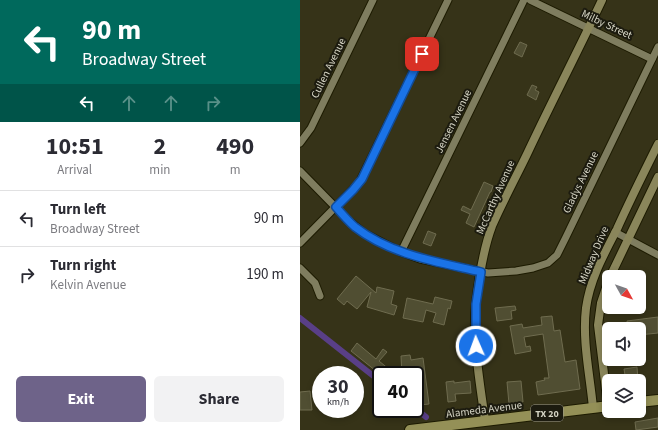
<!DOCTYPE html>
<style>
:root{--surface:#fff;--page:#f2f2f3;--text:#2b2b33;--muted:#7c7c81;--line:#e1e1e2;--accent:#6e6389}
body{margin:0;font-family:"Source Sans 3",sans-serif;background:var(--page);color:var(--text);height:100vh;display:flex;flex-direction:column;font-size:15px;white-space:nowrap}
*{box-sizing:border-box;margin:0}
p{font-size:13px;color:var(--muted)}
.icon{flex:none;width:22px;height:22px;fill:none;stroke:currentColor;stroke-width:2;stroke-linecap:round;stroke-linejoin:round}
.map{position:relative;flex:1;overflow:hidden}
.side{display:flex;flex-direction:column;background:var(--surface);width:300px}
.side>*{flex:none}
.top-card{background:#00695c;color:#fff;overflow:hidden}
.needle{width:26px;rotate:130deg}
.fabs{position:absolute;left:302px;top:270px;display:grid;gap:8px}
.fabs a{display:grid;place-items:center;width:44px;height:44px;border-radius:6px;background:var(--surface);box-shadow:0 2px 6px #0003;font-size:20px}
.speed{position:absolute;left:12px;top:366px;display:flex;gap:8px;font-size:20px;font-weight:700;text-align:center}
.speed>*{display:grid;place-content:center;width:52px;height:52px;border-radius:50%;background:var(--surface);box-shadow:0 2px 6px #0003;line-height:1}
.speed small{font-size:10px;font-weight:400}
.speed .limit{border:2px solid #111;border-radius:6px;background:#fff;color:#111}
.pin{position:absolute;display:grid;place-items:center;width:34px;height:34px;color:#fff;margin:-17px;border-radius:8px;box-shadow:0 2px 6px #0006}
.me{position:absolute;width:44px;margin:-22px;rotate:358deg;stroke-linejoin:round;filter:drop-shadow(0 0 3px #0008)}
.turn{display:flex;align-items:center;gap:14px;height:84px;padding:0 16px;font-size:18px}
.turn .icon{width:52px;height:52px;stroke-width:2.5}
.turn b{display:block;font-size:28px;line-height:34px}
.lanes{display:flex;align-items:center;height:38px;padding:0 16px;background:#0003;justify-content:center;gap:20px;direction:ltr}
.lanes .off{opacity:.35}
.eta{display:flex;justify-content:space-evenly;align-items:center;height:68px;text-align:center}
.eta b{font-size:24px;font-weight:700;line-height:28px}
.button{display:flex;gap:8px;margin-top:auto;padding:8px 16px}
.button a{flex:1;height:46px;border-radius:6px;background:var(--accent);color:#fff;font-size:16px;font-weight:700;line-height:46px;text-align:center}
.button a+a{background:var(--page);color:var(--text)}
ul{padding:0;list-style:none}
li{display:flex;align-items:center;gap:12px;height:56px;padding:0 16px;border-top:1px solid var(--line)}
li div{flex:1}
li b{display:block;font-size:15px}
li em{font-style:normal}
main{display:flex;flex:1;min-height:0}
.map>svg:first-child{display:block}
</style>
<main>
<section class="side">
<div class="top-card">
<div class="turn"><svg class="icon" aria-label="left" viewBox="0 0 24 24"><path d="M17 20v-9H6M10 6l-5 5 5 5"/></svg><div><b>90 m</b>Broadway Street</div></div>
<div class="lanes"><svg class="icon" aria-label="left" viewBox="0 0 24 24"><path d="M17 20v-9H6M10 6l-5 5 5 5"/></svg><svg class="icon off" aria-label="ahead" viewBox="0 0 24 24"><path d="M12 20V5M6 11l6-6 6 6"/></svg><svg class="icon off" aria-label="ahead" viewBox="0 0 24 24"><path d="M12 20V5M6 11l6-6 6 6"/></svg><svg class="icon off" aria-label="right" viewBox="0 0 24 24"><path d="M7 20v-9h11M14 6l5 5-5 5"/></svg></div>
</div>
<div class="eta">
<div><b>10:51</b><p>Arrival</p></div>
<div><b>2</b><p>min</p></div>
<div><b>490</b><p>m</p></div>
</div>
<ul>
<li><svg class="icon" aria-label="left" viewBox="0 0 24 24"><path d="M17 20v-9H6M10 6l-5 5 5 5"/></svg><div><b>Turn left</b><p>Broadway Street</p></div><em>90 m</em></li>
<li><svg class="icon" aria-label="right" viewBox="0 0 24 24"><path d="M7 20v-9h11M14 6l5 5-5 5"/></svg><div><b>Turn right</b><p>Kelvin Avenue</p></div><em>190 m</em></li>
</ul>
<div class="button"><a>Exit</a><a>Share</a></div>
</section>
<div class="map">
<svg width="358" height="430" viewBox="0 0 358 430">
<rect width="100%" height="100%" fill="#363318"/>
<g fill="none" stroke-linecap="round" stroke-linejoin="round">
<g stroke="#593f87" stroke-width="6">
<path d="M 0,318 L 81,382"/>
<path d="M 115,408 L 126,417"/>
</g>
</g>
<g fill="#504e32" stroke="#6f6c4f">
<path d="M 220,42 L 227,45 L 222,57 L 214,53 Z"/>
<path d="M 232,85 L 237,87 L 235,90 L 239,92 L 236,100 L 227,95 Z"/>
<path d="M 184,182 L 193,186 L 191,192 L 190,192 L 174,227 L 166,223 L 170,214 L 161,210 L 163,206 L 171,210 Z"/>
<path d="M 128,231 L 136,234 L 131,246 L 123,243 Z"/>
<path d="M 56,276 L 76,293 L 77,287 L 94,291 L 91,304 L 97,306 L 94,315 L 67,307 L 71,292 L 57,309 L 47,301 L 44,305 L 37,299 Z"/>
<path d="M 135,297 L 152,301 L 150,309 L 148,308 L 144,325 L 133,322 L 136,313 L 126,310 L 123,322 L 103,318 L 107,298 L 133,304 Z"/>
<path d="M 215,306 L 216,310 L 211,311 L 212,319 L 197,321 L 195,308 Z"/>
<path d="M 252,316 L 254,331 L 260,330 L 265,362 L 276,360 L 280,389 L 238,395 L 236,382 L 245,380 L 244,378 L 249,378 L 243,334 L 224,337 L 226,347 L 230,346 L 231,351 L 215,354 L 210,326 L 222,324 L 223,328 L 242,325 L 241,317 Z"/>
<path d="M 358,317 L 358,333 L 339,335 L 339,329 L 328,329 L 327,321 Z"/>
<path d="M 57,343 L 76,359 L 83,349 L 87,352 L 79,361 L 96,375 L 81,375 L 51,351 Z"/>
<path d="M 110,355 L 111,360 L 123,358 L 129,404 L 120,405 L 116,375 L 102,375 L 101,356 Z"/>
<path d="M 337,367 L 338,381 L 326,381 L 324,369 Z"/>
<path d="M 154,381 L 154,383 L 170,381 L 171,393 L 155,394 L 156,401 L 148,402 L 146,382 Z"/>
<path d="M 221,381 L 223,402 L 209,404 L 207,382 Z"/>
<path d="M 10,391 L 12,410 L 0,410 L 0,392 Z"/>
<path d="M 358,418 L 358,427 L 336,430 L 335,422 Z"/>
</g>
<g fill="none" stroke-linecap="round" stroke-linejoin="round">
<defs>
<g id="street">
<path d="M 230,0 L 352,59"/>
<path d="M 0,143 L 11,128 L 73,0"/>
<path d="M 0,171 L 48,220 L 64,233 L 101,252 L 120,259 L 188,273 L 216,271 L 233,268 L 248,263 L 257,255 L 266,237 L 358,47"/>
<path d="M 315,232 L 358,255"/>
<path d="M 0,243 L 59,183 L 148,0"/>
<path d="M 101,252 L 224,0"/>
<path d="M 0,268 L 15,283 L 20,296"/>
</g>
<g id="secondary">
<path d="M 310,277 L 358,177"/>
<path d="M 308,406 L 298,325 L 301,303 L 309,279"/>
<path d="M 293,408 C 290,375 282,341 286,308 C 290,279 304,254 317,229 C 330,200 344,172 358,144"/>
<path d="M 185,420 C 180,384 172,339 176,303 C 179,277 183,250 192,226 C 203,201 216,177 228,152 C 252,101 278,51 302,0"/>
</g>
<g id="primary">
<path d="M 339,402 L 358,400"/>
<path d="M 110,430 L 309,406"/>
</g>
</defs>
<use href="#street" stroke="#1d1b01" stroke-width="9"/>
<use href="#secondary" stroke="#1d1b01" stroke-width="10"/>
<use href="#primary" stroke="#1d1b01" stroke-width="12"/>
<use href="#street" stroke="#7f7d5f" stroke-width="7"/>
<use href="#secondary" stroke="#8a865b" stroke-width="8"/>
<use href="#primary" stroke="#949057" stroke-width="10"/>
</g>
<g fill="none" stroke-linecap="round" stroke-linejoin="round">
<defs>
<path id="route" d="M 122,54 L 62,179 L 53,190 L 36,207 C 42,214 48,221 55,227 C 91,255 138,262 181,272 L 176,304 L 176,346"/>
</defs>
<use href="#route" stroke="#114b97" stroke-width="10"/>
<use href="#route" stroke="#1a73e8" stroke-width="7"/>
</g>
<g text-anchor="middle" stroke-width="4" stroke-linejoin="round" paint-order="stroke">
<rect fill="#1c1b0f" stroke="#9e9c8e" stroke-width="1" x="231" y="405" width="32" height="16" rx="3"/>
<g font-size="10" font-weight="bold" fill="#d5d4c4">
<text x="247" y="417">TX 20</text>
</g>
<g font-size="11" fill="#d5d4c4" stroke="#1c1b0f">
<text transform="translate(307 24) rotate(25)" y="4">Milby Street</text>
<text transform="translate(28 68) rotate(-64)" y="4">Cullen Avenue</text>
<text transform="translate(153 121) rotate(-64)" y="4">Jensen Avenue</text>
<text transform="translate(280 182) rotate(-64)" y="4">Gladys Avenue</text>
<text transform="translate(195 197) rotate(-66)" y="4">McCarthy Avenue</text>
<text transform="translate(293 255) rotate(-67)" y="4">Midway Drive</text>
<text transform="translate(184 409) rotate(-7)" y="4">Alameda Avenue</text>
</g>
</g>
</svg>
<div class="fabs">
<a><svg class="needle" viewBox="-14 -14 28 28"><path d="M0-13l5 13h-10z" fill="#e53935"/><path d="M0 13l5-13h-10z" fill="#7c7c81"/></svg></a>
<a><svg class="icon" aria-label="sound" viewBox="0 0 24 24"><path d="M4 9h4l5-4v14l-5-4H4zM17 9q2 3 0 6"/></svg></a>
<a><svg class="icon" aria-label="layers" viewBox="0 0 24 24"><path d="M12 4l9 5-9 5-9-5zM3 14l9 5 9-5"/></svg></a>
</div>
<div class="speed"><div>30<small>km/h</small></div><div class="limit">40</div></div>
<div class="pin" style="left:122px;top:54px;background:#d93025"><svg class="icon" aria-label="arrive" viewBox="0 0 24 24"><path d="M6 21V4h12l-3 4 3 4H6"/></svg></div>
<svg class="me" style="left:176px;top:346px" viewBox="-20 -20 40 40"><circle r="17" fill="#1a73e8" stroke="#fff" stroke-width="3"/><path d="M0-11L8 9 0 5-8 9z" fill="#fff"/></svg>
</div>
</main>
